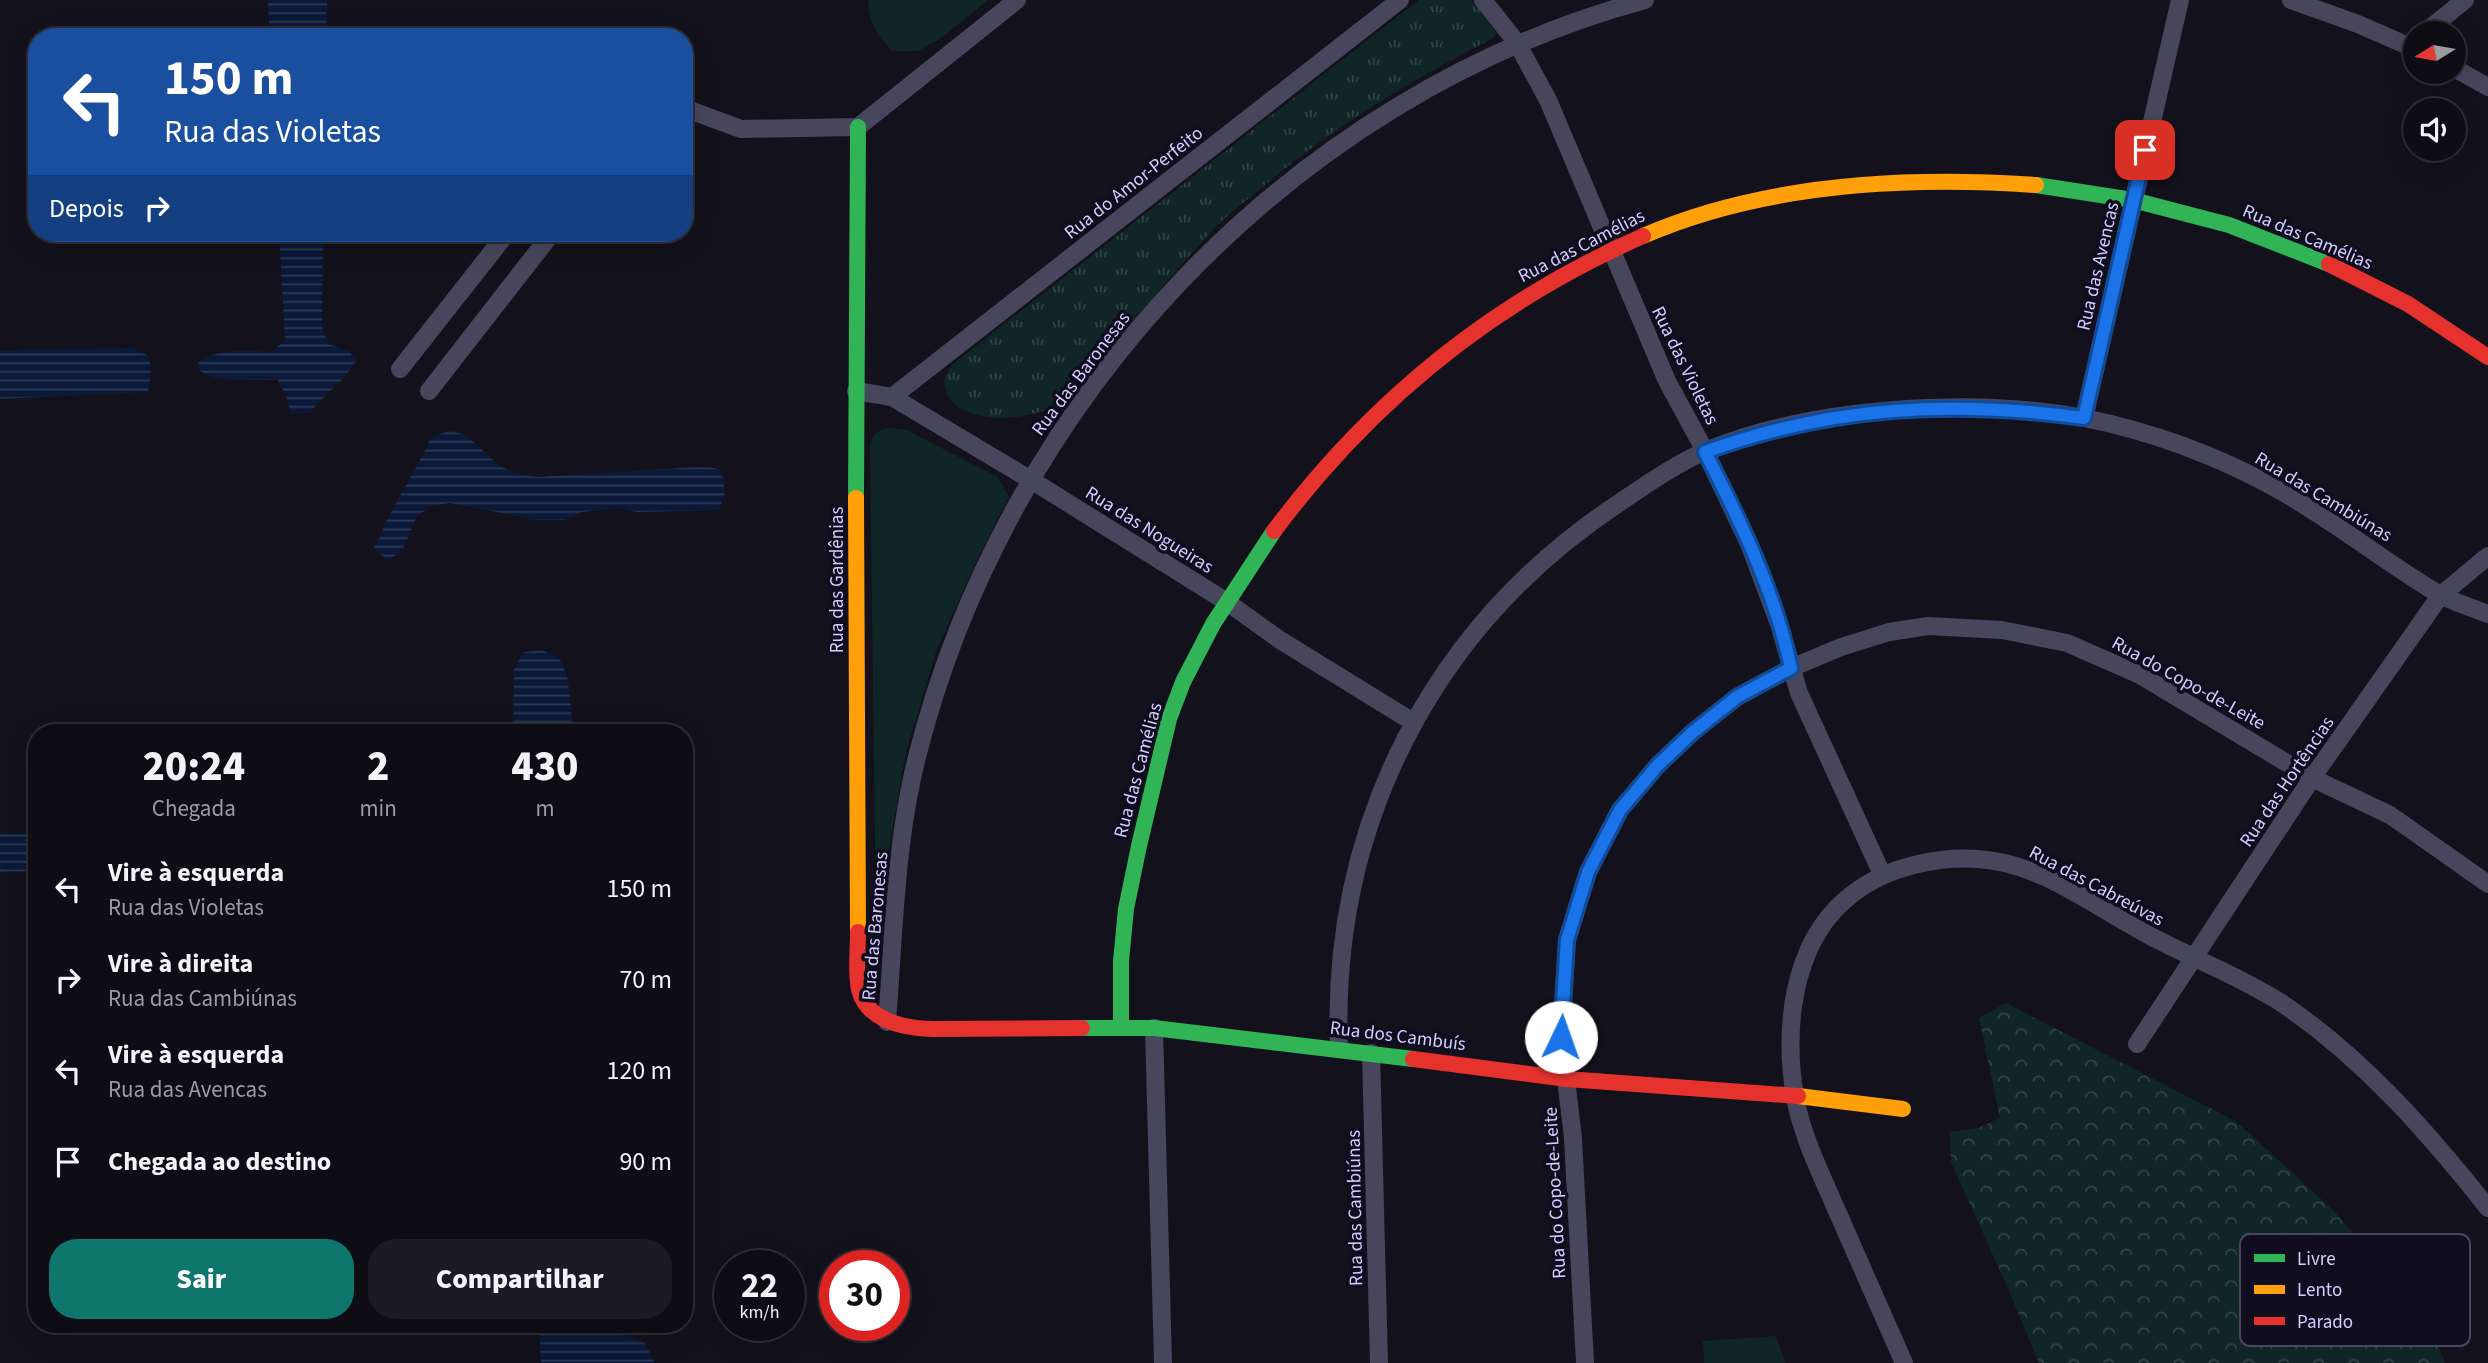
<!DOCTYPE html>
<html lang="pt">
<meta charset="utf-8">
<style>
:root{--surface:#0e0d14;--page:#1c1b22;--text:#f1f3f6;--muted:#9b9ca0;--line:#2e2d34;--accent:#0f766e}
body{margin:0;font-family:"Source Sans 3",sans-serif;background:var(--page);color:var(--text);height:100vh;display:flex;flex-direction:column;font-size:26px;white-space:nowrap}
*{box-sizing:border-box;margin:0}
p{font-size:23px;color:var(--muted)}
.icon{flex:none;width:38px;height:38px;fill:none;stroke:currentColor;stroke-width:2;stroke-linecap:round;stroke-linejoin:round}
.map{position:relative;flex:1;overflow:hidden}
.panel{position:absolute;left:28px;top:724px;width:665px;height:609px;display:flex;flex-direction:column;background:var(--surface);border-radius:28px;box-shadow:0 7px 28px #0002,0 0 0 2px var(--line)}
.panel>*{flex:none}
.guide{position:absolute;left:28px;top:28px;width:665px;height:214px;border-radius:28px;box-shadow:0 7px 28px #0002,0 0 0 2px var(--line);background:#1a4fa0;color:#fff;overflow:hidden}
.needle{width:46px;rotate:259deg}
.buttons{position:absolute;left:2403px;top:21px;display:grid;gap:14px}
.buttons a{display:grid;place-items:center;width:63px;height:63px;border-radius:50%;background:var(--surface);box-shadow:0 7px 28px #0002,0 0 0 2px var(--line);font-size:35px}
.speed{position:absolute;left:714px;top:1250px;display:flex;gap:14px;font-size:35px;font-weight:700;text-align:center}
.speed>*{display:grid;place-content:center;width:91px;height:91px;border-radius:50%;background:var(--surface);box-shadow:0 7px 28px #0002,0 0 0 2px var(--line);line-height:1}
.speed small{font-size:18px;font-weight:400}
.speed .limit{border:10px solid #d22;background:#fff;color:#111}
.pin{position:absolute;display:grid;place-items:center;width:60px;height:60px;color:#fff;margin:-30px;border-radius:14px;box-shadow:0 4px 10px #0006}
.me{position:absolute;width:77px;margin:-38px;rotate:3deg;stroke-linejoin:round;filter:drop-shadow(0 0 5px #0008)}
.turn{display:flex;align-items:center;gap:24px;height:147px;padding:0 21px;font-size:32px}
.turn .icon{width:91px;height:91px;stroke-width:2.5}
.turn b{display:block;font-size:49px;line-height:60px}
.then{display:flex;align-items:center;height:66px;padding:0 21px;background:#0003;gap:14px;font-size:26px}
.eta{display:flex;justify-content:space-evenly;align-items:center;height:119px;text-align:center}
.eta b{font-size:42px;font-weight:800;line-height:49px}
.button{display:flex;gap:14px;margin-top:auto;padding:14px 21px}
.button a{flex:1;height:80px;border-radius:28px;background:var(--accent);color:#fff;font-size:28px;font-weight:800;line-height:80px;text-align:center}
.button a+a{background:var(--page);color:var(--text)}
ul{padding:0;list-style:none}
li{display:flex;align-items:center;gap:21px;height:91px;padding:0 21px}
li div{flex:1}
li b{display:block;font-size:26px}
li em{font-style:normal}
.map>svg:first-child{display:block}
</style>
<div class="map">
<svg width="2488" height="1363" viewBox="0 0 2488 1363">
<defs>
<pattern id="forest-crowns" width="20" height="18" patternUnits="userSpaceOnUse" patternTransform="scale(1.75)"><rect width="20" height="18" fill="#102626"/><path d="M2 6a3 3 0 1 1 6 0M12 15a3 3 0 1 1 6 0" fill="none" stroke="#324447"/></pattern>
<pattern id="park-tufts" width="24" height="20" patternUnits="userSpaceOnUse" patternTransform="scale(1.75)"><rect width="24" height="20" fill="#102626"/><path d="M3 7l-1-3M5 7V3M7 7l1-3M15 17l-1-3M17 17v-4M19 17l1-3" fill="none" stroke="#324447"/></pattern>
<pattern id="water-rules" width="6" height="5" patternUnits="userSpaceOnUse" patternTransform="scale(1.75)"><rect width="6" height="5" fill="#0b1938"/><path d="M0 2.5h6" fill="none" stroke="#2e3956"/></pattern>
</defs>
<rect width="100%" height="100%" fill="#13111b"/>
<g fill="#102626">
<path d="M 868,0 L 988,0 L 940,39 L 918,51 L 892,51 C 878,37 868,20 868,0 Z"/>
<path d="M 892,428 L 906,430 L 998,477 L 1009,497 L 978,558 L 937,649 L 906,752 L 876,921 L 870,446 L 874,434 L 883,429 Z"/>
<path d="M 1776,1336 L 1785,1363 L 1704,1363 L 1703,1341 Z"/>
</g>
<path fill="url(#forest-crowns)" d="M 2006,1003 L 2237,1122 L 2333,1210 L 2428,1320 L 2445,1363 L 2039,1363 L 2007,1286 L 1951,1162 L 1950,1132 L 1978,1128 L 2000,1118 L 1979,1018 Z"/>
<path fill="url(#park-tufts)" d="M 1419,0 L 1472,0 L 1496,33 L 1493,38 C 1415,79 1339,123 1271,180 C 1252,196 1232,211 1215,228 C 1184,260 1156,295 1127,328 C 1108,350 1080,389 1055,405 C 1028,422 961,426 946,392 C 942,381 946,372 953,364 Z"/>
<g fill="url(#water-rules)">
<path d="M 268,0 L 327,0 L 326,37 L 270,37 Z"/>
<path d="M 279,233 L 323,233 L 322,327 L 328,344 L 349,351 L 356,361 L 347,374 L 309,413 L 291,414 L 286,396 L 278,380 L 217,379 L 200,371 L 198,363 C 216,348 248,350 271,352 L 285,340 Z"/>
<path d="M 132,348 L 149,356 L 151,374 L 148,392 L 0,399 L 0,351 Z"/>
<path d="M 449,431 C 471,433 482,452 499,465 C 511,473 523,475 537,477 L 697,467 L 715,468 L 722,472 L 725,493 L 719,510 L 637,512 L 619,508 L 582,512 L 565,520 L 538,520 L 450,503 L 432,506 L 417,516 L 403,549 L 388,561 L 373,548 C 381,539 382,528 388,518 C 402,491 419,465 431,437 Z"/>
<path d="M 542,650 L 559,658 L 567,675 L 574,733 L 513,733 L 514,669 L 524,652 Z"/>
<path d="M 0,833 L 37,834 L 37,871 L 0,872 Z"/>
<path d="M 539,1325 L 595,1325 L 610,1333 L 628,1336 L 645,1343 L 655,1363 L 541,1363 Z"/>
</g>
<g fill="none" stroke-linecap="round" stroke-linejoin="round">
<g stroke="#48465c" stroke-width="18">
<path d="M 1483,0 L 1517,43 L 1548,100 L 1667,381 L 1705,451 L 1750,546 L 1779,624 L 1799,693 L 1882,874"/>
<path d="M 2291,0 L 2358,24 L 2415,49"/>
<path d="M 2424,33 L 2465,0"/>
<path d="M 2454,68 L 2488,87"/>
<path d="M 684,108 L 741,129 L 858,127 L 1017,0"/>
<path d="M 400,369 L 507,233"/>
<path d="M 429,391 L 552,233"/>
<path d="M 856,391 L 892,397 L 1031,480 L 1227,602 L 1280,640 L 1413,722"/>
<path d="M 892,397 L 1400,0"/>
<path d="M 2084,418 L 2180,0"/>
<path d="M 887,1022 C 894,934 895,843 917,757 C 1006,402 1289,96 1645,0"/>
<path d="M 1154,1028 L 1163,1363"/>
<path d="M 2137,1044 L 2312,778 L 2440,596 L 2488,556"/>
<path d="M 1339,1049 C 1330,825 1433,626 1619,503 C 1647,484 1677,463 1708,450 C 1814,407 1972,397 2084,418 C 2150,431 2219,456 2277,489 C 2333,520 2382,560 2437,593 C 2452,602 2471,607 2488,614"/>
<path d="M 1371,1053 L 1379,1363"/>
<path d="M 1585,1363 L 1573,1138 L 1561,1037 L 1567,940 L 1588,872 L 1620,810 L 1658,765 L 1694,731 L 1737,697 L 1791,668 L 1841,647 L 1889,632 L 1928,626 L 2002,630 L 2067,643 L 2140,675 L 2312,778 L 2390,815 L 2488,884"/>
<path d="M 1904,1363 C 1881,1312 1859,1261 1837,1211 C 1821,1174 1802,1136 1795,1097 C 1784,1031 1791,947 1845,900 C 1867,881 1889,871 1918,864 C 2013,842 2065,889 2143,932 C 2188,957 2236,974 2280,1002 C 2362,1057 2427,1131 2488,1208"/>
</g>
<g stroke="#30b455" stroke-width="16">
<path d="M 2036,185 L 2133,200 L 2229,225 L 2329,264"/>
<path d="M 856,498 L 858,127"/>
<path d="M 1082,1028 L 1154,1028 L 1413,1059"/>
<path d="M 1121,1028 L 1121,961 L 1126,909 L 1139,846 L 1169,719 L 1183,682 L 1213,624 L 1274,531"/>
</g>
<g stroke="#ff9f0a" stroke-width="16">
<path d="M 1643,236 C 1765,183 1906,176 2036,185"/>
<path d="M 856,498 L 858,932"/>
<path d="M 1798,1096 L 1903,1109"/>
</g>
<g stroke="#e5322d" stroke-width="16">
<path d="M 2329,264 L 2408,304 L 2488,357"/>
<path d="M 1274,531 C 1371,401 1495,301 1643,236"/>
<path d="M 858,932 C 858,949 856,966 858,983 C 862,1020 902,1028 932,1029 L 1082,1028"/>
<path d="M 1413,1059 L 1567,1079 L 1798,1096"/>
</g>
</g>
<g fill="none" stroke-linecap="round" stroke-linejoin="round">
<defs>
<path id="route" d="M 1561,1037 L 1567,940 L 1588,872 L 1620,810 L 1658,765 L 1693,732 L 1737,697 L 1791,668 C 1775,592 1740,520 1705,452 C 1832,406 1952,400 2084,418 L 2145,150"/>
</defs>
<use href="#route" stroke="#114b97" stroke-width="18"/>
<use href="#route" stroke="#1a73e8" stroke-width="12"/>
</g>
<g text-anchor="middle" stroke-width="7" stroke-linejoin="round" paint-order="stroke">
<g font-size="19" fill="#d3ccfe" stroke="#100d1f">
<text transform="translate(1133 182) rotate(-38)" y="7">Rua do Amor-Perfeito</text>
<text transform="translate(2308 236) rotate(23)" y="7">Rua das Camélias</text>
<text transform="translate(1581 245) rotate(-27)" y="7">Rua das Camélias</text>
<text transform="translate(2097 266) rotate(-77)" y="7">Rua das Avencas</text>
<text transform="translate(1686 365) rotate(64)" y="7">Rua das Violetas</text>
<text transform="translate(1080 373) rotate(-53)" y="7">Rua das Baronesas</text>
<text transform="translate(2324 496) rotate(31)" y="7">Rua das Cambiúnas</text>
<text transform="translate(1150 529) rotate(32)" y="7">Rua das Nogueiras</text>
<text transform="translate(836 580) rotate(-90)" y="7">Rua das Gardênias</text>
<text transform="translate(2189 682) rotate(29)" y="7">Rua do Copo-de-Leite</text>
<text transform="translate(1137 770) rotate(-75)" y="7">Rua das Camélias</text>
<text transform="translate(2286 781) rotate(-56)" y="7">Rua das Hortências</text>
<text transform="translate(2097 885) rotate(28)" y="7">Rua das Cabreúvas</text>
<text transform="translate(874 926) rotate(-85)" y="7">Rua das Baronesas</text>
<text transform="translate(1398 1035) rotate(7)" y="7">Rua dos Cambuís</text>
<text transform="translate(1554 1193) rotate(-93)" y="7">Rua do Copo-de-Leite</text>
<text transform="translate(1354 1208) rotate(-91)" y="7">Rua das Cambiúnas</text>
</g>
</g>
<rect x="2240" y="1234" width="230" height="112" rx="10" fill="#100d1f" stroke="#4a4662" stroke-width="2"/>
<rect x="2254" y="1254" width="31" height="8" fill="#30b455"/>
<rect x="2254" y="1285" width="31" height="9" fill="#ff9f0a"/>
<rect x="2254" y="1317" width="31" height="8" fill="#e5322d"/>
<g font-size="19" fill="#d3ccfe">
<text x="2297" y="1265">Livre</text>
<text x="2297" y="1296">Lento</text>
<text x="2297" y="1328">Parado</text>
</g>
</svg>
<div class="buttons">
<a><svg class="needle" viewBox="-14 -14 28 28"><path d="M0-13l5 13h-10z" fill="#e53935"/><path d="M0 13l5-13h-10z" fill="#9b9ca0"/></svg></a>
<a><svg class="icon" aria-label="sound" viewBox="0 0 24 24"><path d="M4 9h4l5-4v14l-5-4H4zM17 9q2 3 0 6"/></svg></a>
</div>
<div class="speed"><div>22<small>km/h</small></div><div class="limit">30</div></div>
<div class="pin" style="left:2145px;top:150px;background:#d93025"><svg class="icon" aria-label="arrive" viewBox="0 0 24 24"><path d="M6 21V4h12l-3 4 3 4H6"/></svg></div>
<svg class="me" style="left:1561px;top:1037px" viewBox="-20 -20 40 40"><circle r="19" fill="#fff"/><path d="M0-13L10 11 0 6-10 11z" fill="#1a73e8"/></svg>
<div class="guide">
<div class="turn"><svg class="icon" aria-label="left" viewBox="0 0 24 24"><path d="M17 20v-9H6M10 6l-5 5 5 5"/></svg><div><b>150 m</b>Rua das Violetas</div></div>
<div class="then">Depois<svg class="icon" aria-label="right" viewBox="0 0 24 24"><path d="M7 20v-9h11M14 6l5 5-5 5"/></svg></div>
</div>
<section class="panel">
<div class="eta">
<div><b>20:24</b><p>Chegada</p></div>
<div><b>2</b><p>min</p></div>
<div><b>430</b><p>m</p></div>
</div>
<ul>
<li><svg class="icon" aria-label="left" viewBox="0 0 24 24"><path d="M17 20v-9H6M10 6l-5 5 5 5"/></svg><div><b>Vire à esquerda</b><p>Rua das Violetas</p></div><em>150 m</em></li>
<li><svg class="icon" aria-label="right" viewBox="0 0 24 24"><path d="M7 20v-9h11M14 6l5 5-5 5"/></svg><div><b>Vire à direita</b><p>Rua das Cambiúnas</p></div><em>70 m</em></li>
<li><svg class="icon" aria-label="left" viewBox="0 0 24 24"><path d="M17 20v-9H6M10 6l-5 5 5 5"/></svg><div><b>Vire à esquerda</b><p>Rua das Avencas</p></div><em>120 m</em></li>
<li><svg class="icon" aria-label="arrive" viewBox="0 0 24 24"><path d="M6 21V4h12l-3 4 3 4H6"/></svg><div><b>Chegada ao destino</b></div><em>90 m</em></li>
</ul>
<div class="button"><a>Sair</a><a>Compartilhar</a></div>
</section>
</div>
